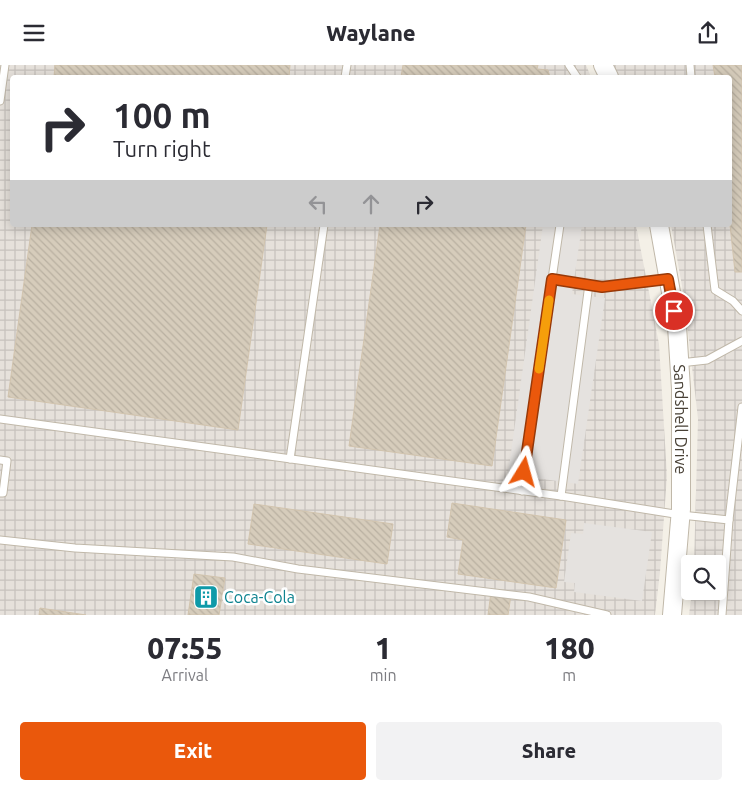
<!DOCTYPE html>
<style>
:root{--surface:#fff;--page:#f2f2f3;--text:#2b2b33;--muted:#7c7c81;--accent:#ea580c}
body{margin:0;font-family:Ubuntu,sans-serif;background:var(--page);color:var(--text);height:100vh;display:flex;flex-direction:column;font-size:19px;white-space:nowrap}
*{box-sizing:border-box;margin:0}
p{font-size:16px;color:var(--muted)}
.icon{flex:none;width:28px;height:28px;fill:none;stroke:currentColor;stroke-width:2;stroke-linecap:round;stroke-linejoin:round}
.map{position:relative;height:550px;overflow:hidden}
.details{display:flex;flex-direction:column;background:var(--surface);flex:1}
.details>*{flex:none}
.guide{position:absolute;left:10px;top:10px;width:722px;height:152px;border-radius:5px;box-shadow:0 2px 12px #0003;background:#fff;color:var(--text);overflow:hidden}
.fabs{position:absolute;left:681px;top:490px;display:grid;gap:10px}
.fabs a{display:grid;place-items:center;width:45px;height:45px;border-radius:5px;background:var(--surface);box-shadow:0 2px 12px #0003;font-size:25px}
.pin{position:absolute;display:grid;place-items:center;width:42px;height:42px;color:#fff;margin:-21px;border:2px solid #fff;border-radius:50%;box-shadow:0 1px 5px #0007}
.me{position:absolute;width:55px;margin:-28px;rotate:8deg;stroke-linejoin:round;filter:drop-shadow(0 0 4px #0008)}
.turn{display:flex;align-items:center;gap:18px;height:105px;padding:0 20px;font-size:22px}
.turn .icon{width:65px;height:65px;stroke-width:2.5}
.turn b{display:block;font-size:35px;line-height:42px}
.lanes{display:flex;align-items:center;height:48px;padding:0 20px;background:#0003;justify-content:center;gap:25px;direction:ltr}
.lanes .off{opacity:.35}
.eta{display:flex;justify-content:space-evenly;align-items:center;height:85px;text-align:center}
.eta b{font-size:30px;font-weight:800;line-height:35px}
.action{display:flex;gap:10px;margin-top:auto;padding:10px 20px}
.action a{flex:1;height:58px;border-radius:5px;background:var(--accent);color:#fff;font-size:20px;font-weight:800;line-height:58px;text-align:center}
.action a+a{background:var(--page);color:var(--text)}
header{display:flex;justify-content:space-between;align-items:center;height:65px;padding:0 20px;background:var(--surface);font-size:22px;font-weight:800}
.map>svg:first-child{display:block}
</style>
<header><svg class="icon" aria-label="menu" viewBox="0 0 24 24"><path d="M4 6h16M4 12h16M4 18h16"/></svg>Waylane<svg class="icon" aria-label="share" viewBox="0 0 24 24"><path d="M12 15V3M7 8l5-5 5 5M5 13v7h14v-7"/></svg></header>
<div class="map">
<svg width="742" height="550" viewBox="0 0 742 550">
<defs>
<pattern id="industrial-grid" width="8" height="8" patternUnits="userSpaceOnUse" patternTransform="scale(1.25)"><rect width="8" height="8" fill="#e6e1db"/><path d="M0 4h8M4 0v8" fill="none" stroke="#c7c2bd"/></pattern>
<pattern id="building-back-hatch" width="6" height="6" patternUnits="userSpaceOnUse" patternTransform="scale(1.25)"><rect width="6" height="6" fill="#d6ccbb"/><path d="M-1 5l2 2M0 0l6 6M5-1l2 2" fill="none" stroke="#b9b0a1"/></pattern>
</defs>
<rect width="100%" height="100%" fill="#f4f0e7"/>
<g fill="url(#industrial-grid)">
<path d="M 0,0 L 586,0 L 591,12 L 12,12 L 12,160 L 636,160 L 659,279 L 667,411 L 660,507 L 655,550 L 0,550 Z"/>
<path d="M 613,0 L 742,0 L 742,550 L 689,550 L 692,526 L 718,526 L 718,499 L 694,499 L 698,354 L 684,232 L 671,160 L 730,160 L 730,12 L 618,12 Z"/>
</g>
<g fill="#e5e2df">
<path d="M 543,160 L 582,160 L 572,229 L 605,233 L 578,419 L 508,409 Z"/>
<path d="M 584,458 L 652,467 L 642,536 L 574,527 L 575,518 L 564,517 L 571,468 L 583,469 Z"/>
</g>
<g fill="url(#building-back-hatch)" stroke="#d2c4ae">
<path d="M 55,0 L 290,0 L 289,12 L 54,12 Z"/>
<path d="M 403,0 L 538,0 L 537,4 L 548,5 L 550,12 L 401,12 Z"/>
<path d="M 713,0 L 742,0 L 742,207 L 735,207 L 730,160 L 730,12 L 715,12 Z"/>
<path d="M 32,160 L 267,160 L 238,365 L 8,332 Z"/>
<path d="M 380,160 L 526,160 L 492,401 L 349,381 Z"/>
<path d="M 452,438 L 566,455 L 556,523 L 458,509 L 463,475 L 447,472 Z"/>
<path d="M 254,439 L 393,459 L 387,499 L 248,479 Z"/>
<path d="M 194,509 L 225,513 L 219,550 L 188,550 Z"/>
<path d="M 491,527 L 511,530 L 508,550 L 488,550 Z"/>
<path d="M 40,543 L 86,550 L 39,550 Z"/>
</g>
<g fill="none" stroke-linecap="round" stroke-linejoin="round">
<defs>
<g id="service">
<path d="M 569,0 L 577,12"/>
<path d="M 690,0 L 691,12"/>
<path d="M 345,12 L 347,0"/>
<path d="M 0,36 L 5,0"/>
<path d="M 707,160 L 715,225 L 733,236 L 742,246"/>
<path d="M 552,214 L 560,160"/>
<path d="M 680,298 L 707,295 L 742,276"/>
<path d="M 0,354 L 561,431 L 681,450 L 729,455 L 722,550"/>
<path d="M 290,394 L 324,160"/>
<path d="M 0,395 L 7,396 L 3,428 L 0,428"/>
<path d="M 522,426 L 552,214 L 603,222 L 668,214"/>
<path d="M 561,431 L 589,219"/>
<path d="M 729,455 L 742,342"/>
<path d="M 0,475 L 75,483 L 233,492 L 298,504 L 529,532 L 607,550"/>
</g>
<g id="tertiary">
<path d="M 603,0 L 609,12"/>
<path id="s1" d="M 659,160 L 677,261 L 681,324 L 681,444 L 672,550"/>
</g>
</defs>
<use href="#service" stroke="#c0b8a9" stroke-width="9"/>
<use href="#tertiary" stroke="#c0b8a9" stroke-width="20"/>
<use href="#service" stroke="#fff" stroke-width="7"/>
<use href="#tertiary" stroke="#fff" stroke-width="18"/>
</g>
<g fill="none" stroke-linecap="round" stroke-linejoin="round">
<defs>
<path id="route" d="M 524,407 L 552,214 L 602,222 L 668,214 L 674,246"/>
</defs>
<use href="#route" stroke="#983908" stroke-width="12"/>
<use href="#route" stroke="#ea580c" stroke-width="9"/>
<path stroke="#f59e0b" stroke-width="9" d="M 539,304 L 549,235"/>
</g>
<defs>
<symbol id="building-square" viewBox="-11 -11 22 22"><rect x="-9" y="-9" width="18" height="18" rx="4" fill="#0f9aa8" stroke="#fff"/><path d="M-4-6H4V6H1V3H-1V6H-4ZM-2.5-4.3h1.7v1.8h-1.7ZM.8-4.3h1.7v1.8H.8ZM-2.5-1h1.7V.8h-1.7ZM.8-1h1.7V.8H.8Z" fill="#fff"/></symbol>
</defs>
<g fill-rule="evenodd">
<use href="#building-square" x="192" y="518" width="28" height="28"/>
</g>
<g text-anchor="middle" stroke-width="5" stroke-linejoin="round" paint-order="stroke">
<g font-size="16" fill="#484035" stroke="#fff">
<text dy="6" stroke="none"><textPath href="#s1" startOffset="196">Sandshell Drive</textPath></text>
</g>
<g font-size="16" fill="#0d838f" stroke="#fff" text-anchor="start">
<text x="224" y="538">Coca-Cola</text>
</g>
</g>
</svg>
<div class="fabs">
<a><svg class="icon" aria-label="search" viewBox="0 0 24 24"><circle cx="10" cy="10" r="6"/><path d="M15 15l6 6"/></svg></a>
</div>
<div class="pin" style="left:674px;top:246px;background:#d93025"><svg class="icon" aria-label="arrive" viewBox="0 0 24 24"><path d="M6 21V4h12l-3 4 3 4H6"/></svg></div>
<svg class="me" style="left:524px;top:407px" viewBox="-20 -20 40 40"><path d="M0-17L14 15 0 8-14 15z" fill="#ea580c" stroke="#fff" stroke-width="4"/></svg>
<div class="guide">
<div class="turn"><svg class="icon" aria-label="right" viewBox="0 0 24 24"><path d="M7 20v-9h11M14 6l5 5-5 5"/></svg><div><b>100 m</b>Turn right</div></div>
<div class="lanes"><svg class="icon off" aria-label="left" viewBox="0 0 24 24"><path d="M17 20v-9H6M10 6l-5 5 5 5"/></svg><svg class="icon off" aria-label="ahead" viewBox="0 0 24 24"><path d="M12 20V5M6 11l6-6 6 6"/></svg><svg class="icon" aria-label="right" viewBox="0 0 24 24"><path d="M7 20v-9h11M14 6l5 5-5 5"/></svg></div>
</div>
</div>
<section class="details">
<div class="eta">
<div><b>07:55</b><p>Arrival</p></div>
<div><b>1</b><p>min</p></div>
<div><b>180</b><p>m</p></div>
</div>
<div class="action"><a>Exit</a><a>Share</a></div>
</section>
